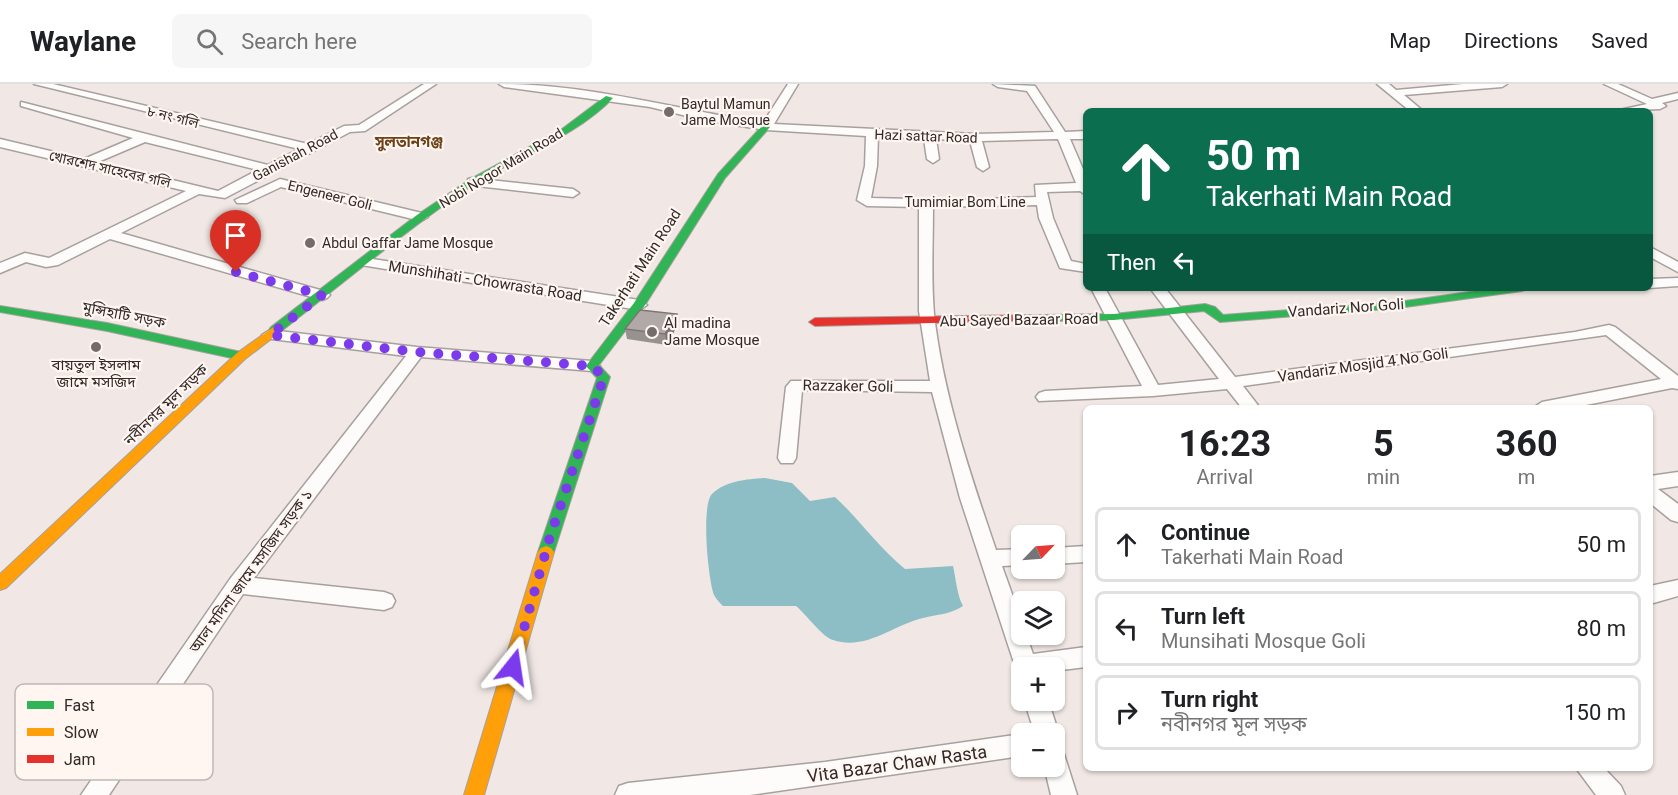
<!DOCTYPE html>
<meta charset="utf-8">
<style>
:root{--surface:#fff;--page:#f6f6f6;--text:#202124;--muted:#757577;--line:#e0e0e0}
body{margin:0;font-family:Roboto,"Noto Sans Bengali",sans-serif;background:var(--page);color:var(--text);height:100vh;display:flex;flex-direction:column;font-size:22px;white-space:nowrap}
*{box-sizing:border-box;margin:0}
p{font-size:20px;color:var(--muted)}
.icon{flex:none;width:33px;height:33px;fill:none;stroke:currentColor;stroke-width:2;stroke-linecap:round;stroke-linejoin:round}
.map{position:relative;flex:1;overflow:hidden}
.details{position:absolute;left:1083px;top:321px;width:570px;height:366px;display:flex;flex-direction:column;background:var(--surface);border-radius:9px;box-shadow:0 2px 4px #0004}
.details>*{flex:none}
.top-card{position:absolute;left:1083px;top:24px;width:570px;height:183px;border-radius:9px;box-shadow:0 2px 4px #0004;background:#0b6e4f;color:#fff;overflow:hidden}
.needle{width:39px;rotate:65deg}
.fabs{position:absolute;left:1011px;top:441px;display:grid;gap:12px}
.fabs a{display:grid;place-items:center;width:54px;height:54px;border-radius:9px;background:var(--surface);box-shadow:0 2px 4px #0004;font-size:30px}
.pin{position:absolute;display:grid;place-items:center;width:51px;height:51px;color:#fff;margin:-62px -26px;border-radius:50% 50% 50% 0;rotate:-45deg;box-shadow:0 0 6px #0007}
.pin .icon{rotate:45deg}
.me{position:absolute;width:66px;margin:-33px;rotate:15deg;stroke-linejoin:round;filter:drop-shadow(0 0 4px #0008)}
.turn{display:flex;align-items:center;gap:21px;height:126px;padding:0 24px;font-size:27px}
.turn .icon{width:78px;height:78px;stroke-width:2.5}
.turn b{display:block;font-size:42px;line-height:51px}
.then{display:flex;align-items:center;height:57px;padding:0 24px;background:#0003;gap:12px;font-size:22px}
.eta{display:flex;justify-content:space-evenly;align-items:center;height:102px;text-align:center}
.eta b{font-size:36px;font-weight:700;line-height:42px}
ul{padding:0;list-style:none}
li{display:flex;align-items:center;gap:18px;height:75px;margin:0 12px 9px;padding:0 12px;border:3px solid var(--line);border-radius:9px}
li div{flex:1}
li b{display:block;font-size:22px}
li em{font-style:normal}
header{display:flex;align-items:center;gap:36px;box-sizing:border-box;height:84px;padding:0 30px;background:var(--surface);border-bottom:2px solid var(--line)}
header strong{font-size:28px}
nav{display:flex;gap:33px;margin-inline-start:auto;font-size:21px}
.search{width:420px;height:54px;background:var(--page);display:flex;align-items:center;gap:15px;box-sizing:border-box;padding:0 21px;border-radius:9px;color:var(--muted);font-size:22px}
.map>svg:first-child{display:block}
</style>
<header>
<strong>Waylane</strong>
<div class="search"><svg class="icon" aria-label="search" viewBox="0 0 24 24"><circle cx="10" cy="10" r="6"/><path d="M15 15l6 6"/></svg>Search here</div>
<nav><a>Map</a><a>Directions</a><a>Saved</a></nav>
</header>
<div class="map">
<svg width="1678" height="711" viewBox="0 0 1678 711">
<rect width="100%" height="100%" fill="#f1e8e5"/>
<path fill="#8dbec5" d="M 765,394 L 792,399 L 810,417 L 835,413 C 860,436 879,464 905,485 L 953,482 C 956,495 957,511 963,522 C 949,531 938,530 923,534 C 893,541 866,567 833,556 C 822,553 807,531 796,522 L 723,522 C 719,518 716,515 714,511 C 708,495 701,421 712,410 C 725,397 748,395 765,394 Z"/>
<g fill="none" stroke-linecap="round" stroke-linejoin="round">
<defs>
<g id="street">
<path d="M 34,0 L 53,0 L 308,60 L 344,42 L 359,41 L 424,0 L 436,0 L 365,47 L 350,48 L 225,114 L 199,110 L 121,149 L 327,208 L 330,211 L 327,214 L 322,216 L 110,155 L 58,181 L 46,183 L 26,178 L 0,189 L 0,179 L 25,169 L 49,174 L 186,107 L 0,63 L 0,55 L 84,75 L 133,54 L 21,22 L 21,18 L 268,81 L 299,65 ZM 145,58 L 258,86 L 218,107 L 98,78 Z"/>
<path d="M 499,0 C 588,0 675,25 763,39 L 788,0 L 798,0 L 774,40 L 975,50 L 1054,48 L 1027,7 L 998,3 L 993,0 L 1035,2 L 1065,48 L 1086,47 L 1086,55 L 1070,55 L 1086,92 L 1086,111 L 1080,107 L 1047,108 L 1053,134 L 1071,177 L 1086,180 L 1086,188 L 1060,184 L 1039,134 L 1037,121 L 933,123 C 933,159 931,194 934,230 C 943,310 970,390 996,466 L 1022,465 L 1022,481 L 1002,482 L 1022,538 L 1022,550 L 1026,550 L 1033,570 L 1086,563 L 1086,583 L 1054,587 L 1054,584 L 1022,584 L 1022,592 L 1018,591 L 960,414 L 932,308 L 802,306 L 796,374 L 793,379 L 781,379 L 778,374 L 786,303 L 791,297 L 930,297 L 919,227 L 919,123 L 867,122 L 857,116 L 865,82 L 866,52 L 766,46 L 703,36 L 650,23 L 504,3 ZM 878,52 L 924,55 L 927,75 L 933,79 L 939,75 L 936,55 L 970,57 L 977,83 L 983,87 L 989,83 L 982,57 L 1058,55 L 1076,99 L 1035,101 L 1036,113 L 957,116 L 871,114 L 877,82 Z"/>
<path d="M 1377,0 L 1389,0 L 1396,6 L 1463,0 L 1507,0 L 1502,3 L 1404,11 L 1423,27 L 1410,27 Z"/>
<path d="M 1604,0 L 1618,0 L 1652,15 L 1678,9 L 1678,15 L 1662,19 L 1666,22 L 1660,25 L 1615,27 L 1647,20 Z"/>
<path d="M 472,94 L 573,105 L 579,109 L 573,113 L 468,101 L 468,95 Z"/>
<path d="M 280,95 L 426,130 L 428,133 L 421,137 L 281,103 L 247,119 L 237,119 L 235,116 Z"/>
<path d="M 1650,163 L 1678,178 L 1678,188 L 1650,173 Z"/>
<path d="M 366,174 L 639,216 L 647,221 L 639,226 L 361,181 L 359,178 Z"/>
<path d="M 1678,194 L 1678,202 L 1649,204 L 1650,195 Z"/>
<path d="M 1091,204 L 1105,204 L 1158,301 L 1219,295 L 1150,204 L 1165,204 L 1235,293 L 1575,248 L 1609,241 L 1615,243 L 1678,292 L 1678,305 L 1672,304 L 1571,324 L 1533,324 L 1542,318 L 1661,295 L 1606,251 L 1243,302 L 1260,324 L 1242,324 L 1227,305 L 1153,312 L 1039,317 L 1036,313 L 1039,309 L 1045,307 L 1142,302 Z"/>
<path d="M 270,246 L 417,263 L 592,277 L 600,282 L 592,287 L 421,273 L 254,494 L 384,508 L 392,511 L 395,517 L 392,523 L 384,526 L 243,510 L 109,711 L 81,711 L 230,495 L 406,272 L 264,254 L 262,251 Z"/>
<path d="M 1678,388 L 1678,402 L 1658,405 L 1678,420 L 1678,438 L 1671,436 L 1650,419 L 1650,392 Z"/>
<path d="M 1086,462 L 1086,478 L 1054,480 L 1054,464 Z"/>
<path d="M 1678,496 L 1678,512 L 1650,520 L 1650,502 Z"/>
<path d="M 1024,616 L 1048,616 L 1059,650 L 1056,658 L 1054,650 L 1035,650 Z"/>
<path d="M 1022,650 L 1022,672 L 750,711 L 615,711 L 619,702 L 628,699 L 825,678 Z"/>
<path d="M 1054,664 L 1063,667 L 1077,711 L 1051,711 L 1044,682 L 1054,682 Z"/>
<path d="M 1576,684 L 1604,684 L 1621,702 L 1625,711 L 1596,711 Z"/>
</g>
<g id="fast">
<path d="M 606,12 L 613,14 C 574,54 519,71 473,101 C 406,146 343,199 279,249 L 271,249 L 269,246 L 271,243 L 417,131 L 469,96 L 562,45 Z"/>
<path d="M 763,41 L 770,43 L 725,94 L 645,221 L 599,281 L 610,293 L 554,468 L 551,472 L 546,474 L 541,472 L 538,468 L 597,294 L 586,282 L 634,219 L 718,90 Z"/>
<path d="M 1497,204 L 1528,204 L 1522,207 L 1398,224 L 1220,238 L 1204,227 L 1114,236 L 1042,237 L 1036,234 L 1042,231 L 1114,230 L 1205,220 L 1215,223 L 1223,231 L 1398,218 Z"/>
<path d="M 0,222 L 107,239 L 241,268 L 247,272 L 241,276 L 107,247 L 0,228 Z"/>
</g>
<g id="slow">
<path d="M 275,242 L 281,246 L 279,249 L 245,275 L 6,504 L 0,506 L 0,490 L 237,269 Z"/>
<path d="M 546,462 L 551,464 L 554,468 L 484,711 L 464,711 L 538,468 L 541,464 Z"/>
</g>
<path id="jam" d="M 1042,231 L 1048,234 L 1046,236 L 815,242 L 809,238 L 815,234 Z"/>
</defs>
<use href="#street" stroke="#a7a09e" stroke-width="3"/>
<use href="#fast" stroke="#a7a09e" stroke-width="2"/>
<use href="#slow" stroke="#a7a09e" stroke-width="2"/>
<use href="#jam" stroke="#a7a09e" stroke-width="2"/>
<use href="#street" fill="#fdfcfb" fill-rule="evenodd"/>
<use href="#fast" fill="#30b455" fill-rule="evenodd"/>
<use href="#slow" fill="#ff9f0a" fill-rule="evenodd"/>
<use href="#jam" fill="#e5322d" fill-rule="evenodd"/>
</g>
<path fill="#979190" d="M 678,240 L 667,261 L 627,255 L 625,245 Z"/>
<path fill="#7b7675" d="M 677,230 L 678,240 L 667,261 L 665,250 Z"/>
<path fill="#b0a9a7" stroke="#7b7675" stroke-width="1.5" d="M 640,226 L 677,230 L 665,250 L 625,245 Z"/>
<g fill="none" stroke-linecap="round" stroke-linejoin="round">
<path stroke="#7c3aed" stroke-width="10" stroke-dasharray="0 18" d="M 236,188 L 322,211 L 270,251 L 417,268 L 592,282 L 604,293 L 550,453 L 513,583"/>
</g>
<g fill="#746c6a" stroke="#fff5f1" stroke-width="2">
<circle cx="669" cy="28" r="6"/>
<circle cx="310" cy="159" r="6"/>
<circle cx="652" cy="248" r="6"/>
<circle cx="96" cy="263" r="6"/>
</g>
<g text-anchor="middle" stroke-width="4.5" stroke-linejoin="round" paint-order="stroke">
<g font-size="14" fill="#302a28" stroke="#fff5f1" text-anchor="start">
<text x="681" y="25">Baytul Mamun<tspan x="681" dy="16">Jame Mosque</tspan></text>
<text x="322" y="164">Abdul Gaffar Jame Mosque</text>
</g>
<g font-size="14" fill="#302a28" stroke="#fff5f1">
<text transform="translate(173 33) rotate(14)" y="5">৮ নং গলি</text>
<text transform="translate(926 52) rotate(2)" y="5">Hazi sattar Road</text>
<text transform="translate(295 71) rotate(-28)" y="5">Ganishah Road</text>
<text transform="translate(501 84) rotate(-31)" y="5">Nobi Nogor Main Road</text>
<text transform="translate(110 85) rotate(13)" y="5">খোরশেদ সাহেবের গলি</text>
<text transform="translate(330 111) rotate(14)" y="5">Engeneer Goli</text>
<text x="965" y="123">Tumimiar Bom Line</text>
</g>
<g font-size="15" font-weight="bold" fill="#6b4217" stroke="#fff5f1">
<text x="409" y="63">সুলতানগঞ্জ</text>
</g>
<g font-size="15" fill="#302a28" stroke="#fff5f1">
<text transform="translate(640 184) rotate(-57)" y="5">Takerhati Main Road</text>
<text transform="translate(485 197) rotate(9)" y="5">Munshihati - Chowrasta Road</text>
<text transform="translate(1346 224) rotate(-4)" y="5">Vandariz Nor Goli</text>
<text transform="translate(124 231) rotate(11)" y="5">মুন্সিহাটি সড়ক</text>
<text transform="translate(1019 236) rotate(-1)" y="5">Abu Sayed Bazaar Road</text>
<text transform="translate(1363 281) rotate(-8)" y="5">Vandariz Mosjid 4 No Goli</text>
<text transform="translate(848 302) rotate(1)" y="5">Razzaker Goli</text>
<text transform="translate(166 321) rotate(-44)" y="5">নবীনগর মূল সড়ক</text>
<text transform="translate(251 487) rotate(-54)" y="5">আল মদিনা জামে মসজিদ সড়ক ১</text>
</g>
<g font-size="15" fill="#302a28" stroke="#fff5f1" text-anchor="start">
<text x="664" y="244">Al madina<tspan x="664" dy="17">Jame Mosque</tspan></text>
<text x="96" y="286" text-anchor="middle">বায়তুল ইসলাম<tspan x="96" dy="17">জামে মসজিদ</tspan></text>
</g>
<g font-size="18" fill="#302a28" stroke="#fff5f1">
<text transform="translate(897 680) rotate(-8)" y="6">Vita Bazar Chaw Rasta</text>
</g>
</g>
<rect x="15" y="600" width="198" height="96" rx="9" fill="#fff5f1" stroke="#c1b8b5" stroke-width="1.5"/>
<rect x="27" y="617" width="27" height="8" fill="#30b455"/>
<rect x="27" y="644" width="27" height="8" fill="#ff9f0a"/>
<rect x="27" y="671" width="27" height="8" fill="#e5322d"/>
<g font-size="16" fill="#302a28">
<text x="64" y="627">Fast</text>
<text x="64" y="654">Slow</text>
<text x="64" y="681">Jam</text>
</g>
</svg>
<div class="fabs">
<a><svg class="needle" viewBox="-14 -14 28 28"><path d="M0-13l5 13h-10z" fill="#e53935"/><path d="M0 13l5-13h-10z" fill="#757577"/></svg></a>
<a><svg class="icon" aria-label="layers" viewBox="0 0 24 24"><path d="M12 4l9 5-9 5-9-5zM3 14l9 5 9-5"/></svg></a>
<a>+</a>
<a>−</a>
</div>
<div class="pin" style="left:236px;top:188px;background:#d93025"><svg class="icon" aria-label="arrive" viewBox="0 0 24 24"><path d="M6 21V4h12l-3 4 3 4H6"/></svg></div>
<svg class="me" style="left:513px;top:583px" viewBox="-20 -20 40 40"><path d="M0-17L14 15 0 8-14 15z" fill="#7c3aed" stroke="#fff" stroke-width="4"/></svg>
<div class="top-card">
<div class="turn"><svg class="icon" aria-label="ahead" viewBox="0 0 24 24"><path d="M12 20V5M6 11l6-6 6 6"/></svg><div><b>50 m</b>Takerhati Main Road</div></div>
<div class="then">Then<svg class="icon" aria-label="left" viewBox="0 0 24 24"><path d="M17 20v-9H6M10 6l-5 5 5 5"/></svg></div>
</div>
<section class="details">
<div class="eta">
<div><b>16:23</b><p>Arrival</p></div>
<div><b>5</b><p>min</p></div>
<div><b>360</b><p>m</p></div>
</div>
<ul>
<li><svg class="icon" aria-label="ahead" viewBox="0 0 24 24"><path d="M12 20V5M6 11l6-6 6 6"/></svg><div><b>Continue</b><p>Takerhati Main Road</p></div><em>50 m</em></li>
<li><svg class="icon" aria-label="left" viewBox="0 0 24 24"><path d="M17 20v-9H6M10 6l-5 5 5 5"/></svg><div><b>Turn left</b><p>Munsihati Mosque Goli</p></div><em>80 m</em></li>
<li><svg class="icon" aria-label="right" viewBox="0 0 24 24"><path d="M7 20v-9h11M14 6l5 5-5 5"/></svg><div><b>Turn right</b><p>নবীনগর মূল সড়ক</p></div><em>150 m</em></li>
</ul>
</section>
</div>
